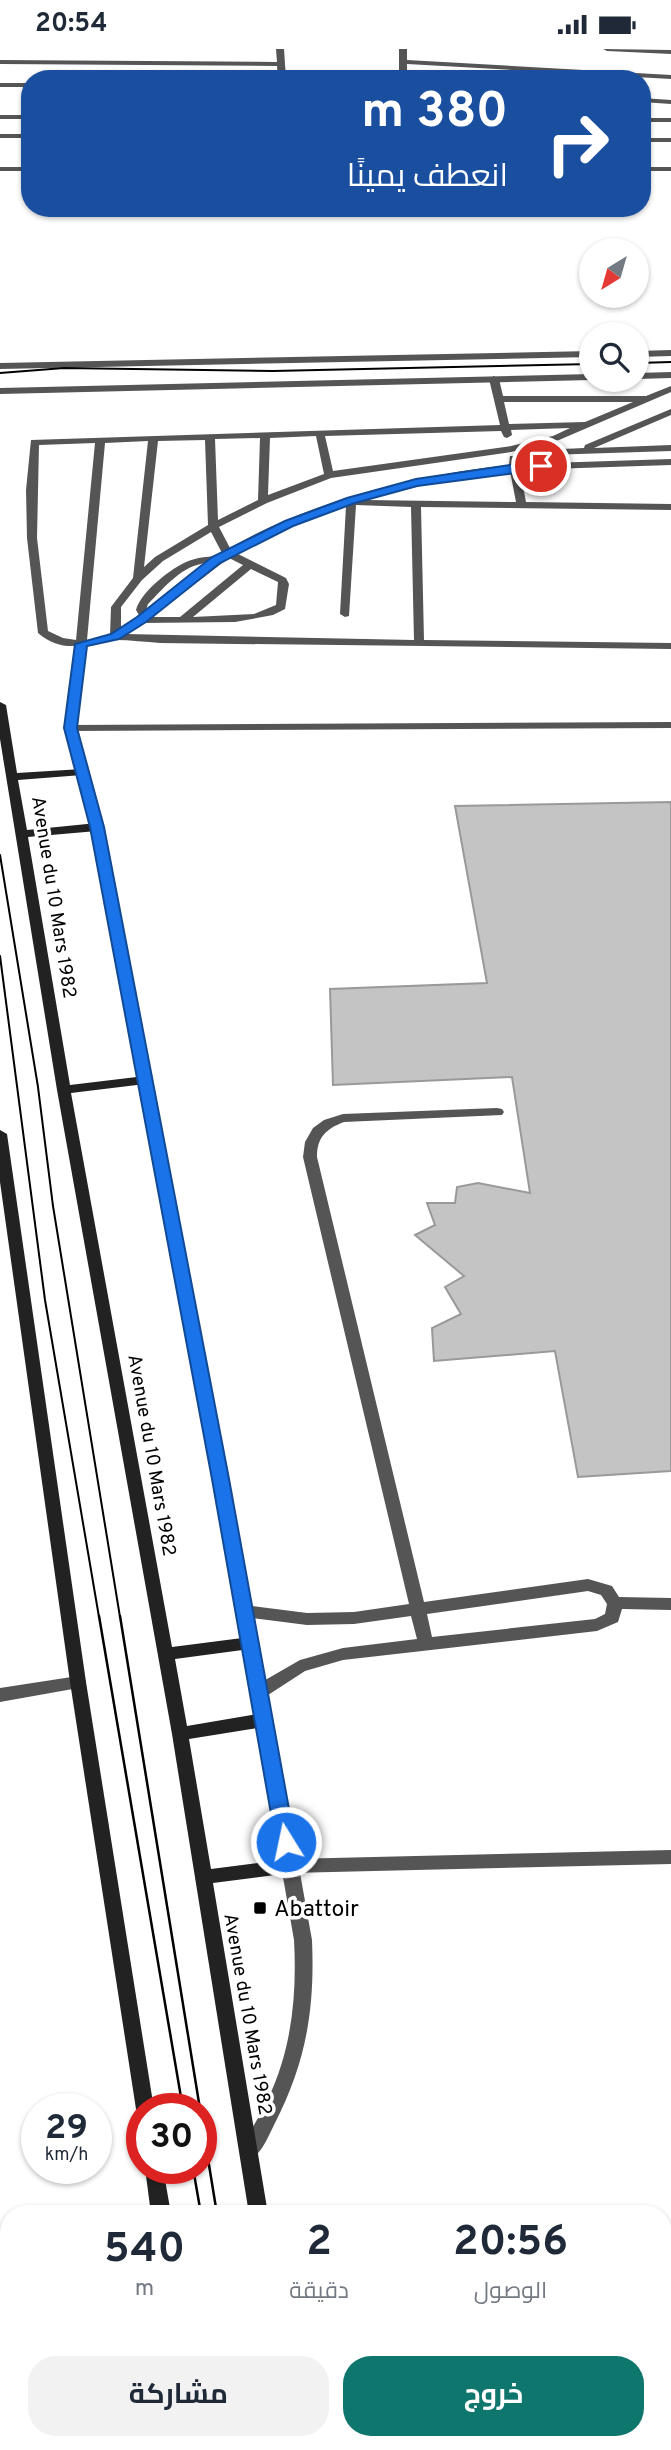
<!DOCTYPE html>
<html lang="ar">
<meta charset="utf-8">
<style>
:root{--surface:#fff;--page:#f2f2f3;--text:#1f2937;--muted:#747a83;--accent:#0f766e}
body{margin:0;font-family:Overpass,Cairo,sans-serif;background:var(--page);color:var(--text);direction:rtl;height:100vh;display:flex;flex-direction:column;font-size:26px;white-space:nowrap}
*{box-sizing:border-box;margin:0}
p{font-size:23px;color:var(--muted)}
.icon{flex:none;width:38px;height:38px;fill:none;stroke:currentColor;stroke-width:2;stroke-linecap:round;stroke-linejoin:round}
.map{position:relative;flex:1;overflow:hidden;direction:ltr}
.drawer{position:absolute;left:0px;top:2156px;width:672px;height:245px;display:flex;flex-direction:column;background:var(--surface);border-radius:28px 28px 0 0;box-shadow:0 2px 5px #0004;direction:rtl}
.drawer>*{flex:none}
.hud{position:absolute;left:21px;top:21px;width:630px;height:147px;border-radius:28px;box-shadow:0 2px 5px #0004;direction:rtl;background:#1a4fa0;color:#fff;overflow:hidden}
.needle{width:46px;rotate:217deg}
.controls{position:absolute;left:579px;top:189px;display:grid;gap:14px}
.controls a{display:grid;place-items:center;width:70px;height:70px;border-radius:50%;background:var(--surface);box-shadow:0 2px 5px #0004;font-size:35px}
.speed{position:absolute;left:21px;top:2044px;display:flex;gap:14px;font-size:35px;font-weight:700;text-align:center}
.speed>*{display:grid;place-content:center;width:91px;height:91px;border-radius:50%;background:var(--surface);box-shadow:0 2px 5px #0004;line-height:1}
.speed small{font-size:18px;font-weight:400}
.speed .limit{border:10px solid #d22;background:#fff;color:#111}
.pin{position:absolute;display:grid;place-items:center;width:60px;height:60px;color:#fff;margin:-30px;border:4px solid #fff;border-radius:50%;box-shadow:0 2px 7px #0007}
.me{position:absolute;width:77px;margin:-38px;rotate:350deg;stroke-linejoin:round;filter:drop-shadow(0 0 5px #0008)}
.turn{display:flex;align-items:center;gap:24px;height:147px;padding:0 28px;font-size:32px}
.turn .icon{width:91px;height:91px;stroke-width:2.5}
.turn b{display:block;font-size:49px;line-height:60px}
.eta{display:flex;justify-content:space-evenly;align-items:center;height:119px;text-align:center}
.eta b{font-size:42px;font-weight:700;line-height:49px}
.button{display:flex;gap:14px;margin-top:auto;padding:14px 28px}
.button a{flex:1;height:80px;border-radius:28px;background:var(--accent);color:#fff;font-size:28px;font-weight:700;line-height:80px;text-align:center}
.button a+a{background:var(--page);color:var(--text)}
.status{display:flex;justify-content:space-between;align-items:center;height:49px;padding:0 35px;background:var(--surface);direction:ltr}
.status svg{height:19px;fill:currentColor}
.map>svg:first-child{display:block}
</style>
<div class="status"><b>20:54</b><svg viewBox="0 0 49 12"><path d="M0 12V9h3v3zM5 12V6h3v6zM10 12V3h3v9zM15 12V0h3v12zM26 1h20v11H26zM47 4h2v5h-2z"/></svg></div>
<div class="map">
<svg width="671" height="2401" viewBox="0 0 671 2401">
<rect width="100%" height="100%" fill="#fff"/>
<path fill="#c4c4c4" stroke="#999" stroke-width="2" d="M 671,753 L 671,1422 L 578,1428 L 555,1302 L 434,1312 L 432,1279 L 461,1265 L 445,1238 L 464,1227 L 415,1186 L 435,1176 L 427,1154 L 455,1154 L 457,1138 L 478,1134 L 530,1144 L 512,1028 L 333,1036 L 330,940 L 487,934 L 455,757 Z"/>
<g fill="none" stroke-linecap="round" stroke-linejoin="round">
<g fill="#555" fill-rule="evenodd">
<path d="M 494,327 L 499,330 L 503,347 L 646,347 L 671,337 L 671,343 L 559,391 L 511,403 L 331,429 L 267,454 L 219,478 L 230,499 C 307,453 419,425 509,416 L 510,407 L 515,407 L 516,403 L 519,402 L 584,399 L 585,396 L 671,360 L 671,366 L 594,399 L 671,396 L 671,402 L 517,407 L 519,415 L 671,410 L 671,416 L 520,421 L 526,453 L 671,455 L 671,461 L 421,458 L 424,591 L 671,594 L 671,600 L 160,594 C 146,593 130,591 116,591 C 87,593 65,607 38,584 L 27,489 L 26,441 L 31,391 L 500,376 L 489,330 ZM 504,353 L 633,353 L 585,373 L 509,375 ZM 570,379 L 553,387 L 511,397 L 333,422 L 325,387 L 501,382 L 504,388 L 507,389 L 512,386 L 511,381 ZM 316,387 L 324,425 L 268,446 L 270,389 ZM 260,389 L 258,451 L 218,471 L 215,390 ZM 205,391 L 208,476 L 155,508 L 144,518 L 158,392 ZM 148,392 L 133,529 L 111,558 L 110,586 L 87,591 L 105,394 ZM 95,394 L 76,591 L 63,589 L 48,582 L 37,489 L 39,396 ZM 510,422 L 516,453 L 366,451 L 443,431 ZM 356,456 L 411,458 L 414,591 L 126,585 L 142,574 L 235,573 L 273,566 L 285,560 L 289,535 L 286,529 L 236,504 L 276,483 L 346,457 L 340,565 L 345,568 L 349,567 ZM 211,483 L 222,504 C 214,509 204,507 195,510 C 176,514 141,542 136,561 L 139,566 L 121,579 L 121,558 L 142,531 L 163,512 ZM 229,509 L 243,516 L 180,568 L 151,568 ZM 207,514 L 146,561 L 148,555 C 165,538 182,516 207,514 ZM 251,520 L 278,533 L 276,556 L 254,565 L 193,568 Z"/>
<path d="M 671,673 L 671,679 L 70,682 L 64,679 L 70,676 Z"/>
<path d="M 497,1059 L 502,1060 L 504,1063 L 502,1066 L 344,1073 C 326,1080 317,1088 317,1108 L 424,1553 L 588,1530 L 612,1537 L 619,1548 L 671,1549 L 671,1561 L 622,1560 L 618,1573 L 597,1582 L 343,1611 L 305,1622 L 265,1648 L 259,1649 L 253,1648 L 251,1643 L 253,1638 L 300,1611 L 343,1599 L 417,1590 L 411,1567 L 354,1575 L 307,1576 L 244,1568 L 238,1566 L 236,1562 L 238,1558 L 244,1556 L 307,1564 L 354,1563 L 409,1555 L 303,1108 L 305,1093 L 313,1079 L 324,1071 L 343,1065 ZM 588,1542 L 601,1546 L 607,1555 L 605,1565 L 595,1570 L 432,1588 L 427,1565 Z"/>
<path d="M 671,1801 L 671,1815 L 290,1824 L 284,1822 L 281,1817 L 284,1812 L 290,1810 Z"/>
<path d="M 518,2392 L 643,2392 L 647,2394 L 650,2401 L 518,2401 L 516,2397 Z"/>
</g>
<g fill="#555" fill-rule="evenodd">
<path d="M 276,0 L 284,0 L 286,30 L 278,30 L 277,17 L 0,15 L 0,11 L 277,13 Z"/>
<path d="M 399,0 L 407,0 L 407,11 L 671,26 L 671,30 L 407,15 L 407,30 L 399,30 Z"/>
<path d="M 603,0 L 671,1 L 671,5 L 607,2 Z"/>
<rect x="0" y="34" width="30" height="4"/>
<path d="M 642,49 L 671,51 L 671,55 L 642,53 Z"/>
<rect x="0" y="66" width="30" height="4"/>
<rect x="642" y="69" width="29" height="4"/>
<rect x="0" y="85" width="30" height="4"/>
<rect x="642" y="89" width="29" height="4"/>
<rect x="0" y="118" width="30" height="4"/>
<rect x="642" y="118" width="29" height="4"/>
<path d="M 81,592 L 86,595 L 76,679 L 103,778 L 234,1456 L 312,1891 C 315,1961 306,2014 274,2076 C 268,2088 261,2106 249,2111 L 242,2108 L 240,2102 C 248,2084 260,2068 268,2050 C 292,1999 297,1946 294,1891 L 218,1456 L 91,778 L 64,679 L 76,595 Z"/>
<path d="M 78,1627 L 84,1628 L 86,1633 L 84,1638 L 0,1653 L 0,1639 Z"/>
<path d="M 9,2355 L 9,2375 L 0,2376 L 0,2356 Z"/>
</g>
<g fill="#555" fill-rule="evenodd">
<path d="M 671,301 L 671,307 L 637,308 L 637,302 Z"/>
<path d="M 592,302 L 592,308 L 0,320 L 0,314 Z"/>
<path d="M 671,323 L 671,329 L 637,330 L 637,324 Z"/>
<path d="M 592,325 L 592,331 L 0,345 L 0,339 Z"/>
</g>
<g fill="#222" fill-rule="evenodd">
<path d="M 0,653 L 6,656 L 17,724 L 82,720 L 88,723 L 82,726 L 18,731 L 27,781 L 97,774 L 103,778 L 97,782 L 28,788 L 70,1036 L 145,1027 L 152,1031 L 145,1035 L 71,1044 L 172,1598 L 250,1588 L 256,1590 L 258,1594 L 256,1598 L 250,1600 L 175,1610 L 187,1677 L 264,1664 L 270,1666 L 272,1671 L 270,1676 L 264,1678 L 189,1690 L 211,1820 L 290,1810 L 296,1812 L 299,1817 L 296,1822 L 290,1824 L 213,1834 L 268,2165 L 249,2165 L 172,1685 L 57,1041 L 0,690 Z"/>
<path d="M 0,1081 L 7,1085 L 86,1633 L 154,2060 L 142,2060 L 142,2067 L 136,2060 L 70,1633 L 0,1133 Z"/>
<path d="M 145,2119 L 163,2119 L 171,2165 L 151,2165 Z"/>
<path d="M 187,2392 L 207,2392 L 208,2401 L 188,2401 Z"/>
<path d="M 287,2392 L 307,2392 L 309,2401 L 289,2401 Z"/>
</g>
<g stroke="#000" stroke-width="2">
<path d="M 637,314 L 671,313"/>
<path d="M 0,324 L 64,319 L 273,322 L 592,315"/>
<path d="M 0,806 L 38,1038 L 53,1157 L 120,1568"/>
<path d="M 0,907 L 45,1251 L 99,1568"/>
</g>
<g stroke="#000" stroke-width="2.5">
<path d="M 99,1567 L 183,2060"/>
<path d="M 120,1567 L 200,2060"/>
<path d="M 201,2067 L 217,2165"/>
<path d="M 193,2119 L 201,2165"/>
<path d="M 239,2392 L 240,2401"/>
<path d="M 254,2392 L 256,2401"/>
</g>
</g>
<path fill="#1a73e8" stroke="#114b97" stroke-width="2" d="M 541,414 L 546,417 L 545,420 L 417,437 L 355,454 L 293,477 L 220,514 L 146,573 L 119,590 L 87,597 L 77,679 L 104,778 L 229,1430 L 295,1793 L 292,1799 L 286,1801 L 279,1799 L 276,1793 L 212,1430 L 90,778 L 64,679 L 75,595 L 111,585 L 137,568 L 212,508 L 285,472 L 347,449 L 416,430 L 516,415 Z"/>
<rect fill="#000" stroke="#fff" stroke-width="2.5" x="253" y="1852" width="14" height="14" rx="3.5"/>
<g text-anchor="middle" stroke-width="7" stroke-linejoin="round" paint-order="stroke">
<g font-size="19" fill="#000" stroke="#fff">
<text transform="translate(55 848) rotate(81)" y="7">Avenue du 10 Mars 1982</text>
<text transform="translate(153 1406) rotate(80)" y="7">Avenue du 10 Mars 1982</text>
<text transform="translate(249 1965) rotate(80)" y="7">Avenue du 10 Mars 1982</text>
</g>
<g font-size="23" fill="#000" stroke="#fff" text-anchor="start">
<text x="274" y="1867">Abattoir</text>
</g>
</g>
</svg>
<div class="controls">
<a><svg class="needle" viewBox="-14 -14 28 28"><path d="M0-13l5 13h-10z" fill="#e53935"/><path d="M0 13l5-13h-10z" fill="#747a83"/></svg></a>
<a><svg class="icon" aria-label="search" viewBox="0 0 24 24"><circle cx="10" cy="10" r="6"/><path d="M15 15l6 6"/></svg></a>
</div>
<div class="speed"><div>29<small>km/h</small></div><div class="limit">30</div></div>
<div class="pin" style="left:541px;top:417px;background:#d93025"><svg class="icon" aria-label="arrive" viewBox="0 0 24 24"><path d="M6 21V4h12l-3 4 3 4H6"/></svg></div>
<svg class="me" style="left:286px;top:1793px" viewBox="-20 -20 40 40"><circle r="17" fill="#1a73e8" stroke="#fff" stroke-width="3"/><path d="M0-11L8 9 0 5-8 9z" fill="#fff"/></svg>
<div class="hud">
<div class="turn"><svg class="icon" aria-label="right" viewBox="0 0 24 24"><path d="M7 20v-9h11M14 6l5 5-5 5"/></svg><div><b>380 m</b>انعطف يمينًا</div></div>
</div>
<section class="drawer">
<div class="eta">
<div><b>20:56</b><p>الوصول</p></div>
<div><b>2</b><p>دقيقة</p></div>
<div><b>540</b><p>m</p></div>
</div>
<div class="button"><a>خروج</a><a>مشاركة</a></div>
</section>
</div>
